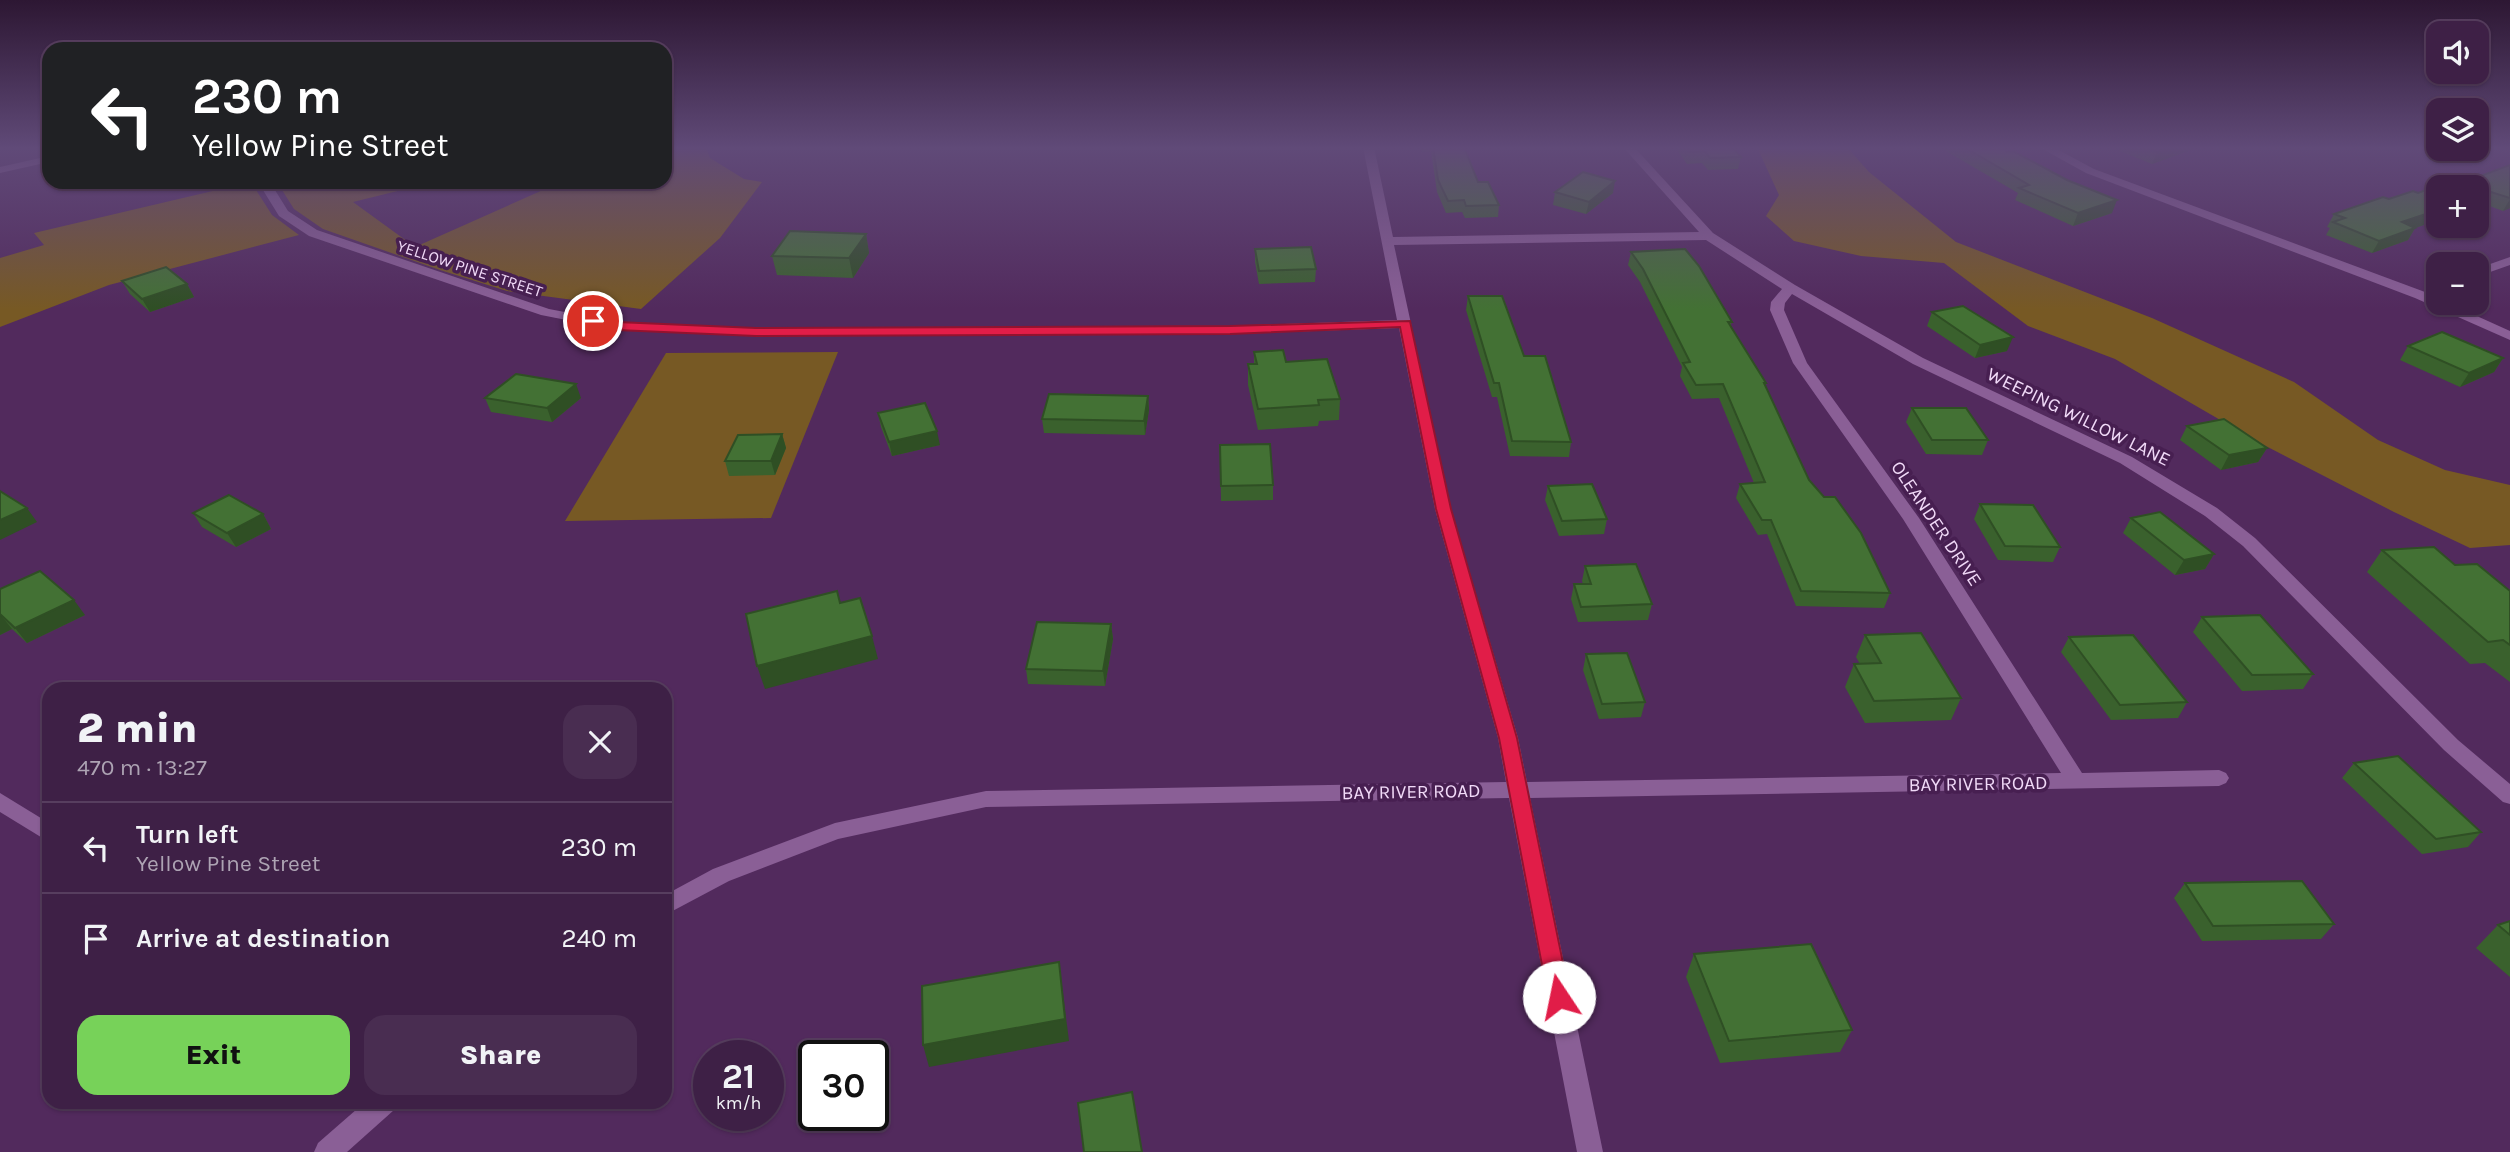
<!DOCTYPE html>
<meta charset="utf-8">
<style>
:root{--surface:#3e2046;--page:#492d51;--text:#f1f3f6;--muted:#ada3b3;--line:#573e5f;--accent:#77d259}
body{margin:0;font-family:Karla,sans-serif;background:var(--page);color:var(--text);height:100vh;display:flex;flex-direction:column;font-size:26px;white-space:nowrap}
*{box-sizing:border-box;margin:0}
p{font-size:23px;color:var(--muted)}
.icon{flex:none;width:38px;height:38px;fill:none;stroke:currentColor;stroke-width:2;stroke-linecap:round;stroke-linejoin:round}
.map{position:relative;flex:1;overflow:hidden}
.side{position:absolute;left:42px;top:682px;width:630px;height:427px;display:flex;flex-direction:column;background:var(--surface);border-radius:21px;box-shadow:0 2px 5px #0004,0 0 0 2px var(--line)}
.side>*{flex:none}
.guide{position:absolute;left:42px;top:42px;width:630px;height:147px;border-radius:21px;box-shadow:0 2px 5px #0004,0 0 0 2px var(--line);background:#202124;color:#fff;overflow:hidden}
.fabs{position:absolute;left:2426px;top:21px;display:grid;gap:14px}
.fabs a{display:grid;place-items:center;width:63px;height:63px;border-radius:14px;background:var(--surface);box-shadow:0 2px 5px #0004,0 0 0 2px var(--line);font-size:35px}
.speed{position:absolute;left:693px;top:1040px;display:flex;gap:14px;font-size:35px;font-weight:700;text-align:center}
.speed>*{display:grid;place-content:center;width:91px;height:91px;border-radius:50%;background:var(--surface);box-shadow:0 2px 5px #0004,0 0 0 2px var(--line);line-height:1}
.speed small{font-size:18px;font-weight:400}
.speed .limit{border:4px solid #111;border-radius:10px;background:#fff;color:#111}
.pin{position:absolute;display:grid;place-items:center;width:60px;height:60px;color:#fff;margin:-30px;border:4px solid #fff;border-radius:50%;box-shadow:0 2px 7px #0007}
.me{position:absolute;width:77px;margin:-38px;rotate:349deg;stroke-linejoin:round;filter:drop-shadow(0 0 5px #0008)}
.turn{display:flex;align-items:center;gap:24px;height:147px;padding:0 35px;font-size:32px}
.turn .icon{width:91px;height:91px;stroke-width:2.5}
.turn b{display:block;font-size:49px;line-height:60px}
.round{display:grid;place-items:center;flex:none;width:74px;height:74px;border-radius:21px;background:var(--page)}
.head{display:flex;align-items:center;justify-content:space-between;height:119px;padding:0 35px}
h1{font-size:42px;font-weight:800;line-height:52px}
.primary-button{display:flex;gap:14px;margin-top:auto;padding:14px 35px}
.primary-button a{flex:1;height:80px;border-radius:21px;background:var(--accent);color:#111;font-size:28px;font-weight:800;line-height:80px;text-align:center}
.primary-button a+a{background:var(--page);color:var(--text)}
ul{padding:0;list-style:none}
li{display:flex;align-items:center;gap:21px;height:91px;padding:0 35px;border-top:2px solid var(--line)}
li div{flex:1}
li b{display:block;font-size:26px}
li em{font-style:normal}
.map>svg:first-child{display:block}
</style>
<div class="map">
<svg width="2510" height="1152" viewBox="0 0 2510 1152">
<rect width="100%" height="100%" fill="#522a5d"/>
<g fill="#775924">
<path d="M 665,147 L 706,147 L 710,158 L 744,179 L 762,182 L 720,238 L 641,309 L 507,291 L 440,270 L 323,229 L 294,209 L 277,182 L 434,182 L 353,202 L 415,247 L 561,182 L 665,182 Z"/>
<path d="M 1757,147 L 1847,147 L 1869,172 L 1956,242 L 2152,318 L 2294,382 L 2378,440 L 2445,470 L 2510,485 L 2510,545 L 2470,548 L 2394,512 L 2260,443 L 2115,359 L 2028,326 L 1944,263 L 1861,256 L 1794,241 L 1766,216 L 1779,195 Z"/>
<path d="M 251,182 L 272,215 L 299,235 L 109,285 L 0,327 L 0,258 L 44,245 L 34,233 Z"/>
<path d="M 838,352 L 771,518 L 565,521 L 666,353 Z"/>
</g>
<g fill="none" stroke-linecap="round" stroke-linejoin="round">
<g fill="#8a5f96" fill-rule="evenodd">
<path d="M 1363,147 L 1374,147 L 1393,237 L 1699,232 L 1623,147 L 1634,147 L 1713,233 L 1795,285 L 1923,358 L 2132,457 L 2217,508 L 2255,538 L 2458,740 L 2510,784 L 2510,804 L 2503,802 L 2444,750 L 2243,546 L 2205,516 L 2120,463 L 1913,364 L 1792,294 L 1785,303 L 1784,310 L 1807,363 L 1919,518 L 2082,773 L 2219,770 L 2226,773 L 2229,778 L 2226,783 L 2219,786 L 1530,798 L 1603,1152 L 1577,1152 L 1509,798 L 986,807 L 838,839 L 729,881 L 665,915 L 665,895 L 713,869 L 835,823 L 986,791 L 1506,782 L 1498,738 L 1435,509 L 1399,328 L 1230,334 L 756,336 L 617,330 L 541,315 L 309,236 L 279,216 L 258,182 L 270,182 L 288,211 L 317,230 L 549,309 L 617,322 L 756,328 L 1230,326 L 1397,320 ZM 1706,240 L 1782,289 L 1771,302 L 1770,310 L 1793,363 L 1903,519 L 2061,773 L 1527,782 L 1518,738 L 1451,509 L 1394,245 Z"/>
<path d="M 2039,147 L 2053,147 L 2094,169 L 2425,292 L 2438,298 L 2438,303 L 2448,303 L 2510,331 L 2510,340 L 2415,298 L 2086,173 Z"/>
<path d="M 2510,257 L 2510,265 L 2476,277 L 2476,269 Z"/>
<path d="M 0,793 L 49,823 L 49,842 L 0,812 Z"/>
<path d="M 365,1102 L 398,1102 L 394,1110 L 347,1152 L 314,1152 L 318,1143 Z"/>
</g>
<path fill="#8a5f96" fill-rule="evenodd" d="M 49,156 L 49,162 L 0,173 L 0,167 Z"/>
</g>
<g fill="#3a612d">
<path d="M 1420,147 L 1464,147 L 1478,182 L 1499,205 L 1498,217 L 1465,218 L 1462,212 L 1446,213 L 1437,192 L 1431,151 L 1422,152 Z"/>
<path d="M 1675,147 L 1732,147 L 1741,157 L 1738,169 L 1708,170 L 1702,163 L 1687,164 Z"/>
<path d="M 1939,147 L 2003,147 L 2007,152 L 2112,213 L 2073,226 L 2015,200 L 2018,193 Z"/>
<path d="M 2110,147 L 2199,147 L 2152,164 Z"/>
<path d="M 2510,165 L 2510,208 L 2503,211 L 2484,204 L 2476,207 L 2476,187 L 2438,187 L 2438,220 L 2415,228 L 2408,240 L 2372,253 L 2326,235 L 2330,228 L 2327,227 L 2334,214 L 2383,197 L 2389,199 L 2413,191 L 2418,193 L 2469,174 L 2478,177 Z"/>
<path d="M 1555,192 L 1613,193 L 1586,214 L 1553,205 Z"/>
<path d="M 866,234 L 869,253 L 853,278 L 777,275 L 772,256 Z"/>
<path d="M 1255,249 L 1316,269 L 1315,282 L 1259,284 L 1255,262 Z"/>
<path d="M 1631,252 L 1732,322 L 1730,326 L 1766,383 L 1765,386 L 1809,480 L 1890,593 L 1884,608 L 1796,606 L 1767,534 L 1758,535 L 1736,498 L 1740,484 L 1754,483 L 1719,398 L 1692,399 L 1680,376 L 1682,367 L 1640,282 L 1628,265 Z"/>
<path d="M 122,281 L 187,284 L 194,297 L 150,312 L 130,294 Z"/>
<path d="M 1468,296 L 1524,356 L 1571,442 L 1569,457 L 1510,456 L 1497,397 L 1492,397 L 1466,310 Z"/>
<path d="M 1932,312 L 2007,351 L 1975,358 L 1927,326 Z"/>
<path d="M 2408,346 L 2503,358 L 2494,372 L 2460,387 L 2400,360 Z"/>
<path d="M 1254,352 L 1286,362 L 1340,399 L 1339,420 L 1319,421 L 1318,426 L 1258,430 L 1248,385 L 1248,364 L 1254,364 Z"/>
<path d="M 1148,396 L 1149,410 L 1145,435 L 1044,433 L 1042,419 Z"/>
<path d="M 485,398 L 581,398 L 552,422 L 491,412 Z"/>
<path d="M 1912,408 L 1988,440 L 1982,455 L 1926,454 L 1906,422 Z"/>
<path d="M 878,413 L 940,445 L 892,456 L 881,427 Z"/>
<path d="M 2187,426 L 2267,448 L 2258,462 L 2221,470 L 2180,440 Z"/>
<path d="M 782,434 L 786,448 L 775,475 L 729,476 L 725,461 Z"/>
<path d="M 1220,445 L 1273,485 L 1273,500 L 1221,501 Z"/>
<path d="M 1548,486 L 1607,519 L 1604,534 L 1559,536 L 1545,500 Z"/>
<path d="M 1980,504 L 2060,547 L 2053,562 L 1998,560 L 1974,519 Z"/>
<path d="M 193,513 L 263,514 L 271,529 L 236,547 L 202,527 Z"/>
<path d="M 2131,518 L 2214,554 L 2205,569 L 2175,575 L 2123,533 Z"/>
<path d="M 2382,550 L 2455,565 L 2510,591 L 2510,682 L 2485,663 L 2470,664 L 2367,572 Z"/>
<path d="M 1585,566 L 1652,604 L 1648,620 L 1578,622 L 1571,599 L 1574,584 L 1583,584 L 1582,581 Z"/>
<path d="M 0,589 L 85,615 L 27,643 L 12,629 L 0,635 Z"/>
<path d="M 2202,617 L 2313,674 L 2303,689 L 2242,691 L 2193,632 Z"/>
<path d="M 1111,624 L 1113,639 L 1105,686 L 1028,684 L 1026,669 Z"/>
<path d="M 1865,635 L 1961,698 L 1951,720 L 1865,723 L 1845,687 L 1854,664 L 1860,664 L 1856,657 Z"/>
<path d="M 2069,637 L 2187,702 L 2178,718 L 2111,720 L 2061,652 Z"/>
<path d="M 1586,654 L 1645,702 L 1641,717 L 1599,719 L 1583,670 Z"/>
<path d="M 2354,763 L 2481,832 L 2468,847 L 2422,854 L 2342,778 Z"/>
<path d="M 2185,883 L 2334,924 L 2321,939 L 2202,941 L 2174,898 Z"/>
<path d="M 2510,921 L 2510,977 L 2476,948 L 2498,925 Z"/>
<path d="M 1694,954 L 1852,1030 L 1840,1052 L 1720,1063 L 1686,977 Z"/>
</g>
<g fill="#2f4f24">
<path d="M 2170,147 L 2199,147 L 2152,164 L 2157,152 Z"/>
<path d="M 1615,181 L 1613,193 L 1586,214 L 1589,202 Z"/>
<path d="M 2491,192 L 2484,204 L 2476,207 L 2476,197 Z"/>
<path d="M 2510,199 L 2510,208 L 2503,211 Z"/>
<path d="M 2117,200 L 2112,213 L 2073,226 L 2078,213 Z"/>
<path d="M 2438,210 L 2438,220 L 2415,228 L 2408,240 L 2372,253 L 2379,241 L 2402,222 Z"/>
<path d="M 866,234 L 869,253 L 853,278 L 849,258 Z"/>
<path d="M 187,284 L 194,297 L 150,312 L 142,299 Z"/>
<path d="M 2013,337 L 2007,351 L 1975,358 L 1980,345 Z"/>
<path d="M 2503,358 L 2494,372 L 2460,387 L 2469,373 Z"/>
<path d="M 576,384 L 581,398 L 552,422 L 547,408 Z"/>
<path d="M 1148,396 L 1149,410 L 1145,435 L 1144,421 Z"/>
<path d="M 937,431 L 940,445 L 892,456 L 889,442 Z"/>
<path d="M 782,434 L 786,448 L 775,475 L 771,461 Z"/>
<path d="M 2267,448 L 2258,462 L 2221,470 L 2229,455 Z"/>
<path d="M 27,508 L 37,522 L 0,540 L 0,520 Z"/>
<path d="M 263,514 L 271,529 L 236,547 L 227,533 Z"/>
<path d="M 2214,554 L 2205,569 L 2175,575 L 2184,560 Z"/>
<path d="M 74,600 L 85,615 L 27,643 L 15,628 Z"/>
<path d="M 0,614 L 12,629 L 0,635 Z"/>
<path d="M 1111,624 L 1113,639 L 1105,686 L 1103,671 Z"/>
<path d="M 872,636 L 878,659 L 765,689 L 757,666 Z"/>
<path d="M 1059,962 L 1069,1041 L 929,1067 L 923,1045 Z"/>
</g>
<g fill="#437134" stroke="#2f4f24" stroke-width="2">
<path d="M 1433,147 L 1464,147 L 1478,182 L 1488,182 L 1499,205 L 1466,206 L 1464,200 L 1448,201 L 1438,180 Z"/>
<path d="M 1686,147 L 1732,147 L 1741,157 L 1710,158 L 1705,151 L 1690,152 Z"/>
<path d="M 1964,147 L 2003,147 L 2007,152 L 2013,151 L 2067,180 L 2117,200 L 2078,213 L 2019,188 L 2029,185 Z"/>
<path d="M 2146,147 L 2170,147 L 2157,152 Z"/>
<path d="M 2510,165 L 2510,198 L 2491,192 L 2476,197 L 2476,187 L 2438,187 L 2438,210 L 2402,222 L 2415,228 L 2379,241 L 2333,222 L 2345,218 L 2334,214 L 2383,197 L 2389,199 L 2413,191 L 2418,193 L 2469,174 L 2478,177 Z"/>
<path d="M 1583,172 L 1615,181 L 1589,202 L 1555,192 Z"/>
<path d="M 790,231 L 866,234 L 849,258 L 772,256 Z"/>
<path d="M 1311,247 L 1316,269 L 1259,271 L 1255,249 Z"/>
<path d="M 1685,249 L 1699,266 L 1732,322 L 1728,322 L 1766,383 L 1764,383 L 1809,480 L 1824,497 L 1835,497 L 1861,533 L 1890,593 L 1801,591 L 1771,520 L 1762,520 L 1740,484 L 1765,482 L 1723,384 L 1696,385 L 1683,363 L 1690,362 L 1643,269 L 1631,252 Z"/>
<path d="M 166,267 L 187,284 L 142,299 L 122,281 Z"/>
<path d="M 1468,296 L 1502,296 L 1524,356 L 1545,356 L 1571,442 L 1512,441 L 1499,383 L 1494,383 Z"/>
<path d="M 1963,306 L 2013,337 L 1980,345 L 1932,312 Z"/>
<path d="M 2442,332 L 2503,358 L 2469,373 L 2408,346 Z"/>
<path d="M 1283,350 L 1286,362 L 1327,359 L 1340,399 L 1318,400 L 1319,405 L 1258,409 L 1248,364 L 1257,364 L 1254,352 Z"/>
<path d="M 516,374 L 576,384 L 547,408 L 485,398 Z"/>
<path d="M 1049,394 L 1148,396 L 1144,421 L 1042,419 Z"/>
<path d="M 925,403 L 937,431 L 889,442 L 878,413 Z"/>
<path d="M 1912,408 L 1966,408 L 1988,440 L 1932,440 Z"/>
<path d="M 2224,419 L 2267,448 L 2229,455 L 2187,426 Z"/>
<path d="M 782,434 L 771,461 L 725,461 L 738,435 Z"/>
<path d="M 1270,444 L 1273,485 L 1221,486 L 1220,445 Z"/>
<path d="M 1592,484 L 1607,519 L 1562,521 L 1548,486 Z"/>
<path d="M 0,491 L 27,508 L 0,520 Z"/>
<path d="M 229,495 L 263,514 L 227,533 L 193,513 Z"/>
<path d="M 1980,504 L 2033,505 L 2060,547 L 2005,546 Z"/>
<path d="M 2160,512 L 2214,554 L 2184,560 L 2131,518 Z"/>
<path d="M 2434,547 L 2455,565 L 2477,564 L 2510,591 L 2510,645 L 2503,640 L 2488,642 L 2382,550 Z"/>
<path d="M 1636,564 L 1652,604 L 1581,607 L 1574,584 L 1591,584 L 1585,566 Z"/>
<path d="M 40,571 L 74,600 L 15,628 L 0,614 L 0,589 Z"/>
<path d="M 837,591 L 840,603 L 860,598 L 872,636 L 757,666 L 746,614 Z"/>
<path d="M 2260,615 L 2313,674 L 2252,675 L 2202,617 Z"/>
<path d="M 1037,622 L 1111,624 L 1103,671 L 1026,669 Z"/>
<path d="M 1921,633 L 1961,698 L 1874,701 L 1854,664 L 1881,663 L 1865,635 Z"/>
<path d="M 2133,635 L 2187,702 L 2120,705 L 2069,637 Z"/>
<path d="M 1627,653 L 1645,702 L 1602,704 L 1586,654 Z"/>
<path d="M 2398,756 L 2481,832 L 2436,839 L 2354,763 Z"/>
<path d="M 2302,881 L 2334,924 L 2213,926 L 2185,883 Z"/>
<path d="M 2510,921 L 2510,935 L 2498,925 Z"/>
<path d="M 1811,944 L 1852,1030 L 1729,1041 L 1694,954 Z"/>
<path d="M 1059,962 L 1065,1019 L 923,1045 L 922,986 Z"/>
<path d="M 1132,1092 L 1142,1152 L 1084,1152 L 1078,1103 Z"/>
</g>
<linearGradient id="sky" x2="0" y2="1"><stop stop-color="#2d1733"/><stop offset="0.48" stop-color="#604a78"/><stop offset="1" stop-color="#604a78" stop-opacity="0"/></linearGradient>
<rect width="2510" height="309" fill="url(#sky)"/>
<path fill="#e11d48" stroke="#92132f" stroke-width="2" d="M 593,317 L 617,322 L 756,328 L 1230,326 L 1410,321 L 1451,509 L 1517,738 L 1570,997 L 1567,1003 L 1559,1006 L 1552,1003 L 1548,997 L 1499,738 L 1436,509 L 1400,327 L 1230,334 L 756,336 L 617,330 L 589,324 L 587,321 Z"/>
<g text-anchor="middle" stroke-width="7" stroke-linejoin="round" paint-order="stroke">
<g font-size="16" fill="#f1daf8" stroke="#471f51">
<text transform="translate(470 268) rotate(18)" y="6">YELLOW PINE STREET</text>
</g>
<g font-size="19" fill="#f1daf8" stroke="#471f51">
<text transform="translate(2079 416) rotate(26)" y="7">WEEPING WILLOW LANE</text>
<text transform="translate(1937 523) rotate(56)" y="7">OLEANDER DRIVE</text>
<text transform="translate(1978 783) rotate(-1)" y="7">BAY RIVER ROAD</text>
<text transform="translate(1411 791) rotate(-1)" y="7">BAY RIVER ROAD</text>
</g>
</g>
</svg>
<div class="fabs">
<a><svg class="icon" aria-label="sound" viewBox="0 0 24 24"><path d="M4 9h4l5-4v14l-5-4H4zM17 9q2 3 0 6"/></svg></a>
<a><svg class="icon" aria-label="layers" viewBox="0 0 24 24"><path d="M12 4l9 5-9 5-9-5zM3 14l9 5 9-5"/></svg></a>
<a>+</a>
<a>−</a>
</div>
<div class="speed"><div>21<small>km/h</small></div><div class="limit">30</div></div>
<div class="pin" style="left:593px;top:321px;background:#d93025"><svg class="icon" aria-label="arrive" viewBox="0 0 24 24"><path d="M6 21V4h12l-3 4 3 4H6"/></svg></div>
<svg class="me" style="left:1559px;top:997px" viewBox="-20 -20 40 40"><circle r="19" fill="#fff"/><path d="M0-13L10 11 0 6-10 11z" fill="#e11d48"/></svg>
<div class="guide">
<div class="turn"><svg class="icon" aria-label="left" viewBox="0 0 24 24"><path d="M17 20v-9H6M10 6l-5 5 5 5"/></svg><div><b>230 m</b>Yellow Pine Street</div></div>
</div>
<section class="side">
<div class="head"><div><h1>2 min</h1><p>470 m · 13:27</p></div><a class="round"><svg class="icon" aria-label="close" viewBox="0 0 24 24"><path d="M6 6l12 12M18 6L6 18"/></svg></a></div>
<ul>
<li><svg class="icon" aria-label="left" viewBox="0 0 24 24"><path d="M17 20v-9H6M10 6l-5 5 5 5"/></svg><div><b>Turn left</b><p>Yellow Pine Street</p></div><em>230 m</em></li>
<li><svg class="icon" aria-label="arrive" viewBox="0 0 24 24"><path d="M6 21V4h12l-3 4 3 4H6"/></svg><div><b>Arrive at destination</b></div><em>240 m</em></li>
</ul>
<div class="primary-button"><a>Exit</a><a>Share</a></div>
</section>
</div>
